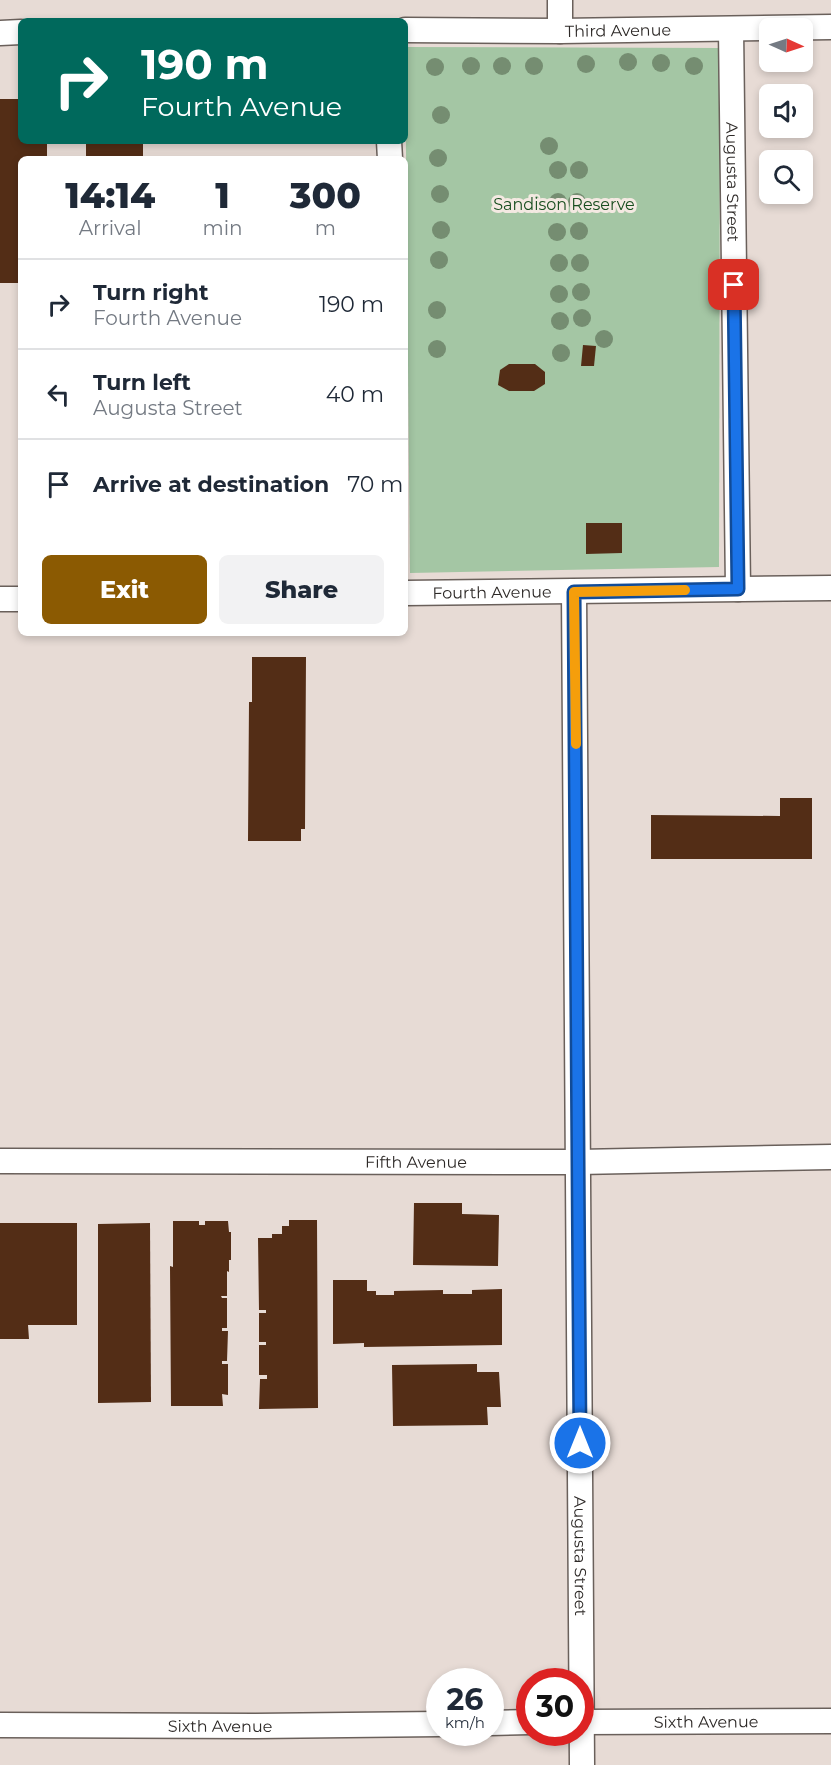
<!DOCTYPE html>
<style>
:root{--surface:#fff;--page:#f2f2f3;--text:#1f2937;--muted:#747a83;--line:#e0e1e3;--accent:#8b5a02}
body{margin:0;font-family:Montserrat,sans-serif;background:var(--page);color:var(--text);height:100vh;display:flex;flex-direction:column;font-size:22px;white-space:nowrap}
*{box-sizing:border-box;margin:0}
p{font-size:20px;color:var(--muted)}
.icon{flex:none;width:33px;height:33px;fill:none;stroke:currentColor;stroke-width:2;stroke-linecap:round;stroke-linejoin:round}
.map{position:relative;flex:1;overflow:hidden}
.side{position:absolute;left:18px;top:156px;width:390px;height:480px;display:flex;flex-direction:column;background:var(--surface);border-radius:9px;box-shadow:0 3px 9px #0003}
.side>*{flex:none}
.banner{position:absolute;left:18px;top:18px;width:390px;height:126px;border-radius:9px;box-shadow:0 3px 9px #0003;background:#00695c;color:#fff;overflow:hidden}
.needle{width:39px;rotate:93deg}
.controls{position:absolute;left:759px;top:18px;display:grid;gap:12px}
.controls a{display:grid;place-items:center;width:54px;height:54px;border-radius:9px;background:var(--surface);box-shadow:0 3px 9px #0003;font-size:30px}
.speed{position:absolute;left:426px;top:1668px;display:flex;gap:12px;font-size:30px;font-weight:700;text-align:center}
.speed>*{display:grid;place-content:center;width:78px;height:78px;border-radius:50%;background:var(--surface);box-shadow:0 3px 9px #0003;line-height:1}
.speed small{font-size:15px;font-weight:400}
.speed .limit{border:9px solid #d22;background:#fff;color:#111}
.pin{position:absolute;display:grid;place-items:center;width:51px;height:51px;color:#fff;margin:-26px;border-radius:12px;box-shadow:0 3px 9px #0006}
.me{position:absolute;width:66px;margin:-33px;rotate:0deg;stroke-linejoin:round;filter:drop-shadow(0 0 4px #0008)}
.turn{display:flex;align-items:center;gap:21px;height:126px;padding:0 24px;font-size:27px}
.turn .icon{width:78px;height:78px;stroke-width:2.5}
.turn b{display:block;font-size:42px;line-height:51px}
.eta{display:flex;justify-content:space-evenly;align-items:center;height:102px;text-align:center}
.eta b{font-size:36px;font-weight:800;line-height:42px}
.cta{display:flex;gap:12px;margin-top:auto;padding:12px 24px}
.cta a{flex:1;height:69px;border-radius:9px;background:var(--accent);color:#fff;font-size:24px;font-weight:800;line-height:69px;text-align:center}
.cta a+a{background:var(--page);color:var(--text)}
ul{padding:0;list-style:none}
li{display:flex;align-items:center;gap:18px;height:90px;padding:0 24px;border-top:2px solid var(--line)}
li div{flex:1}
li b{display:block;font-size:22px}
li em{font-style:normal}
.map>svg:first-child{display:block}
</style>
<div class="map">
<svg width="831" height="1765" viewBox="0 0 831 1765">
<rect width="100%" height="100%" fill="#e7dbd5"/>
<path fill="#a4c6a4" d="M 405,47 L 720,48 L 719,567 L 410,573 Z"/>
<g fill="#532d16">
<path d="M 0,99 L 21,99 L 21,141 L 47,141 L 47,159 L 21,159 L 21,283 L 0,283 Z"/>
<rect x="86" y="141" width="57" height="18"/>
<path d="M 583,345 L 596,346 L 594,366 L 581,366 Z"/>
<path d="M 509,364 L 535,364 L 545,372 L 545,384 L 534,391 L 509,391 L 498,385 L 500,370 Z"/>
<path d="M 586,523 L 622,523 L 622,553 L 586,554 Z"/>
<path d="M 252,657 L 306,657 L 305,829 L 301,829 L 301,841 L 248,841 L 249,702 L 252,702 Z"/>
<path d="M 780,798 L 812,798 L 812,859 L 651,859 L 651,815 L 780,816 Z"/>
<path d="M 414,1203 L 462,1203 L 462,1214 L 499,1215 L 498,1266 L 413,1265 Z"/>
<path d="M 289,1220 L 317,1220 L 318,1408 L 259,1409 L 260,1379 L 267,1379 L 267,1375 L 259,1375 L 259,1345 L 266,1345 L 266,1342 L 259,1342 L 259,1313 L 266,1313 L 266,1310 L 259,1310 L 258,1238 L 272,1238 L 272,1234 L 282,1234 L 282,1226 L 289,1226 Z"/>
<path d="M 173,1221 L 199,1221 L 199,1225 L 205,1225 L 205,1221 L 228,1221 L 229,1232 L 231,1232 L 231,1260 L 229,1260 L 229,1272 L 227,1271 L 227,1296 L 221,1296 L 222,1298 L 227,1298 L 227,1328 L 222,1328 L 222,1331 L 228,1331 L 227,1361 L 222,1361 L 222,1364 L 228,1364 L 228,1395 L 222,1394 L 223,1406 L 171,1406 L 170,1266 L 173,1267 Z"/>
<path d="M 0,1223 L 77,1223 L 77,1325 L 28,1325 L 29,1339 L 0,1339 Z"/>
<path d="M 150,1223 L 151,1402 L 98,1403 L 98,1224 Z"/>
<path d="M 333,1280 L 367,1280 L 367,1291 L 376,1291 L 376,1295 L 394,1295 L 394,1291 L 443,1290 L 443,1294 L 472,1294 L 472,1290 L 502,1289 L 502,1345 L 364,1347 L 364,1343 L 333,1344 Z"/>
<path d="M 477,1364 L 477,1372 L 499,1372 L 501,1407 L 487,1407 L 488,1425 L 393,1426 L 392,1365 Z"/>
</g>
<g fill="none" stroke-linecap="round" stroke-linejoin="round">
<defs>
<g id="minor">
<path d="M 560,0 L 560,31"/>
<path id="s1" d="M 731,29 L 738,589"/>
<path id="s2" d="M 405,30 L 560,31 L 831,27"/>
<path d="M 0,33 L 21,32"/>
<path d="M 389,141 L 390,159"/>
<path id="s3" d="M 574,592 L 582,1765"/>
<path id="s4" d="M 405,593 L 831,588"/>
<path d="M 0,599 L 21,599"/>
<path id="s5" d="M 0,1161 L 579,1162 L 831,1157"/>
<path id="s6" d="M 580,1722 L 831,1721"/>
<path d="M 490,1723 L 530,1722"/>
<path id="s7" d="M 0,1725 L 255,1726 L 440,1724"/>
</g>
</defs>
<use href="#minor" stroke="#6a605b" stroke-width="27"/>
<use href="#minor" stroke="#fff" stroke-width="24"/>
</g>
<g fill="#758d71">
<circle cx="628" cy="62" r="9"/>
<circle cx="661" cy="63" r="9"/>
<circle cx="586" cy="64" r="9"/>
<circle cx="471" cy="66" r="9"/>
<circle cx="502" cy="66" r="9"/>
<circle cx="534" cy="66" r="9"/>
<circle cx="694" cy="66" r="9"/>
<circle cx="435" cy="67" r="9"/>
<circle cx="441" cy="115" r="9"/>
<circle cx="549" cy="146" r="9"/>
<circle cx="438" cy="158" r="9"/>
<circle cx="558" cy="170" r="9"/>
<circle cx="579" cy="170" r="9"/>
<circle cx="440" cy="194" r="9"/>
<circle cx="558" cy="202" r="9"/>
<circle cx="577" cy="202" r="9"/>
<circle cx="441" cy="230" r="9"/>
<circle cx="579" cy="231" r="9"/>
<circle cx="557" cy="232" r="9"/>
<circle cx="439" cy="260" r="9"/>
<circle cx="559" cy="263" r="9"/>
<circle cx="580" cy="263" r="9"/>
<circle cx="581" cy="292" r="9"/>
<circle cx="559" cy="294" r="9"/>
<circle cx="437" cy="310" r="9"/>
<circle cx="582" cy="318" r="9"/>
<circle cx="560" cy="321" r="9"/>
<circle cx="604" cy="339" r="9"/>
<circle cx="437" cy="349" r="9"/>
<circle cx="561" cy="353" r="9"/>
</g>
<g fill="none" stroke-linecap="round" stroke-linejoin="round">
<defs>
<path id="route" d="M 580,1443 L 574,592 L 738,589 L 734,285"/>
</defs>
<use href="#route" stroke="#114b97" stroke-width="15"/>
<use href="#route" stroke="#1a73e8" stroke-width="10"/>
<path stroke="#f59e0b" stroke-width="10" d="M 576,744 L 574,592 L 685,590"/>
</g>
<g text-anchor="middle" stroke-width="6" stroke-linejoin="round" paint-order="stroke">
<g font-size="16" fill="#2d2927" stroke="#f4e9e2">
<text dy="6" stroke="none"><textPath href="#s2" startOffset="213">Third Avenue</textPath></text>
<text dy="6" stroke="none"><textPath href="#s1" startOffset="153">Augusta Street</textPath></text>
<text dy="6" stroke="none"><textPath href="#s4" startOffset="87">Fourth Avenue</textPath></text>
<text dy="6" stroke="none"><textPath href="#s5" startOffset="416">Fifth Avenue</textPath></text>
<text dy="6" stroke="none"><textPath href="#s3" startOffset="964">Augusta Street</textPath></text>
<text dy="6" stroke="none"><textPath href="#s6" startOffset="126">Sixth Avenue</textPath></text>
<text dy="6" stroke="none"><textPath href="#s7" startOffset="220">Sixth Avenue</textPath></text>
</g>
<g font-size="16" fill="#184e1f" stroke="#f4e9e2">
<text x="564" y="210">Sandison Reserve</text>
</g>
</g>
</svg>
<div class="controls">
<a><svg class="needle" viewBox="-14 -14 28 28"><path d="M0-13l5 13h-10z" fill="#e53935"/><path d="M0 13l5-13h-10z" fill="#747a83"/></svg></a>
<a><svg class="icon" aria-label="sound" viewBox="0 0 24 24"><path d="M4 9h4l5-4v14l-5-4H4zM17 9q2 3 0 6"/></svg></a>
<a><svg class="icon" aria-label="search" viewBox="0 0 24 24"><circle cx="10" cy="10" r="6"/><path d="M15 15l6 6"/></svg></a>
</div>
<div class="speed"><div>26<small>km/h</small></div><div class="limit">30</div></div>
<div class="pin" style="left:734px;top:285px;background:#d93025"><svg class="icon" aria-label="arrive" viewBox="0 0 24 24"><path d="M6 21V4h12l-3 4 3 4H6"/></svg></div>
<svg class="me" style="left:580px;top:1443px" viewBox="-20 -20 40 40"><circle r="17" fill="#1a73e8" stroke="#fff" stroke-width="3"/><path d="M0-11L8 9 0 5-8 9z" fill="#fff"/></svg>
<div class="banner">
<div class="turn"><svg class="icon" aria-label="right" viewBox="0 0 24 24"><path d="M7 20v-9h11M14 6l5 5-5 5"/></svg><div><b>190 m</b>Fourth Avenue</div></div>
</div>
<section class="side">
<div class="eta">
<div><b>14:14</b><p>Arrival</p></div>
<div><b>1</b><p>min</p></div>
<div><b>300</b><p>m</p></div>
</div>
<ul>
<li><svg class="icon" aria-label="right" viewBox="0 0 24 24"><path d="M7 20v-9h11M14 6l5 5-5 5"/></svg><div><b>Turn right</b><p>Fourth Avenue</p></div><em>190 m</em></li>
<li><svg class="icon" aria-label="left" viewBox="0 0 24 24"><path d="M17 20v-9H6M10 6l-5 5 5 5"/></svg><div><b>Turn left</b><p>Augusta Street</p></div><em>40 m</em></li>
<li><svg class="icon" aria-label="arrive" viewBox="0 0 24 24"><path d="M6 21V4h12l-3 4 3 4H6"/></svg><div><b>Arrive at destination</b></div><em>70 m</em></li>
</ul>
<div class="cta"><a>Exit</a><a>Share</a></div>
</section>
</div>
